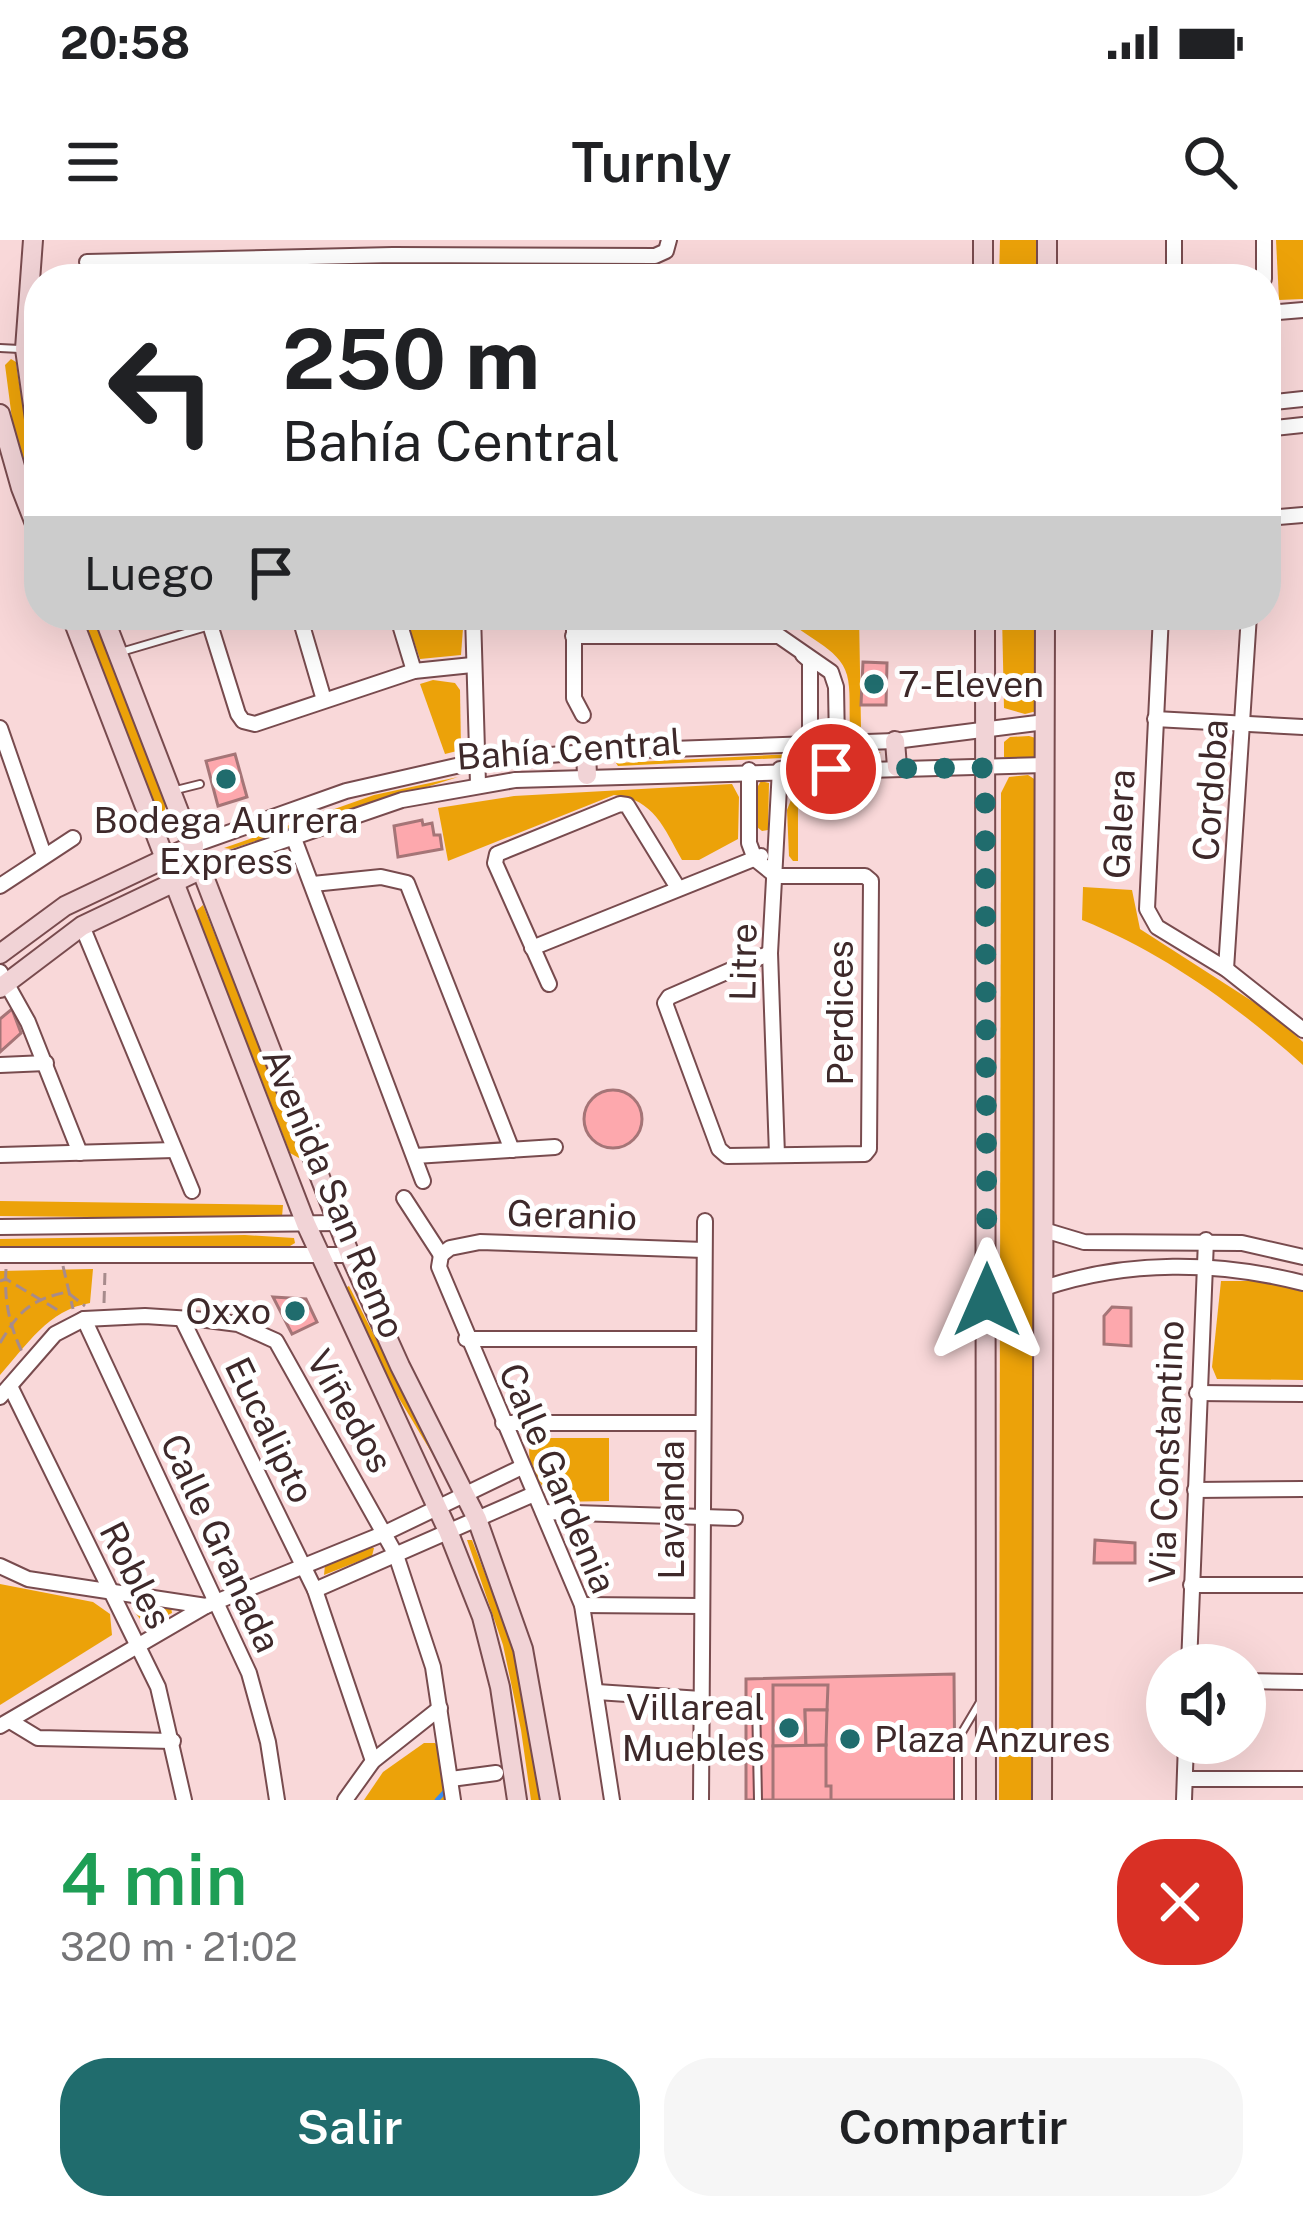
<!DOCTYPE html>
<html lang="es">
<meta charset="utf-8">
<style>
:root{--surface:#fff;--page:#f6f6f6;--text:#202124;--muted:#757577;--accent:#206c6d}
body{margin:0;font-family:"Public Sans",sans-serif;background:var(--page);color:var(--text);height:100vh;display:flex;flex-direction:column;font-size:45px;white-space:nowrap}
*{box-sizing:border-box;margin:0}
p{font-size:39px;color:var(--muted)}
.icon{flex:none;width:66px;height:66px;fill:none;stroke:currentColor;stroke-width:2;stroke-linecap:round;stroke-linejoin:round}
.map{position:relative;height:1560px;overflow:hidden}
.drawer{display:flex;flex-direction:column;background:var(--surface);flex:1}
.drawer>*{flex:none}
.hud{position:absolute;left:24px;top:24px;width:1257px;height:366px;border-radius:48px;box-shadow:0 12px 48px #0002;background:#fff;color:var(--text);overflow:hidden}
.fabs{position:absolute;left:1146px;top:1404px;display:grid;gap:24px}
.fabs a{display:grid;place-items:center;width:120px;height:120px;border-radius:50%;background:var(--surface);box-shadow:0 12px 48px #0002;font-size:60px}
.pin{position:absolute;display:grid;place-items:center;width:102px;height:102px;color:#fff;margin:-51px;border:6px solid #fff;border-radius:50%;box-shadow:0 3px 12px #0007}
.me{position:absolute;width:132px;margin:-66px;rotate:0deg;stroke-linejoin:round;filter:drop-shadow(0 0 9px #0008)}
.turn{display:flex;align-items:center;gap:42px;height:252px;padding:0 60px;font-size:54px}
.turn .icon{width:156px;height:156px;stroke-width:2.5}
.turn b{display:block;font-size:84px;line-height:102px}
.then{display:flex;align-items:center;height:114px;padding:0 60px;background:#0003;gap:24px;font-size:45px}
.round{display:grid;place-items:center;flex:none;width:126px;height:126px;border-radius:48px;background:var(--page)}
.overview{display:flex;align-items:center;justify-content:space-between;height:204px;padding:0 60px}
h1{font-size:72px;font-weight:600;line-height:90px;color:#1e9e55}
.cta{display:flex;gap:24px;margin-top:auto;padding:24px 60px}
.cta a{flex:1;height:138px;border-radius:48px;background:var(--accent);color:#fff;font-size:48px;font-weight:600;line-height:138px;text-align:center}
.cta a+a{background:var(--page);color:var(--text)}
.status{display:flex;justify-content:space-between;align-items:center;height:84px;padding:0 60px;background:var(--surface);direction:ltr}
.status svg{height:33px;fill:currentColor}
header{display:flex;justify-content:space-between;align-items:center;height:156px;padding:0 60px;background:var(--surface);font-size:54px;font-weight:600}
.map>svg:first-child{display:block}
</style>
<div class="status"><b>20:58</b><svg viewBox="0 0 49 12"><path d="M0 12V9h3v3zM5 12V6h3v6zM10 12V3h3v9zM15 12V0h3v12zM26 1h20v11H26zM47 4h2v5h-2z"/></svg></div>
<header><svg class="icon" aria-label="menu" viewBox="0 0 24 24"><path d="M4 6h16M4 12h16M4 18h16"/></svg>Turnly<svg class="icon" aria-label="search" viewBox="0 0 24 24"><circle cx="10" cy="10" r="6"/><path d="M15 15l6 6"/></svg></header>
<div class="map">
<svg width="1303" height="1560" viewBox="0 0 1303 1560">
<rect width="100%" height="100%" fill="#f9d8d9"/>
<g fill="#eca209">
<path d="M 1000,0 L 1039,0 L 1039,39 L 999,39 Z"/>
<path d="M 1276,0 L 1303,0 L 1303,59 L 1279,60 Z"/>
<path d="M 11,119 L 16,122 C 22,172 39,220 39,270 L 14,194 L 5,125 Z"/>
<path d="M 405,375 L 464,375 L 461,415 L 420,419 Z"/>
<path d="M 784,375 L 859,375 L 861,487 L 850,485 C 849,469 851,450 847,435 C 840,407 801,397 784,375 Z"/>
<path d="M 1002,375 L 1038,375 L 1037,471 L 1025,474 L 1004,468 Z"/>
<path d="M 87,382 L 95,383 L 167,562 L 164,572 L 154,567 L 85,388 Z"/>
<path d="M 433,440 L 455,443 L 460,450 L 461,510 L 445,514 L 420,444 Z"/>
<path d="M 1029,496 L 1039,499 L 1037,521 L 1004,517 L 1004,502 L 1010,497 Z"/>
<path d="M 873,510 L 881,513 L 618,526 L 616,523 Z"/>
<path d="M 1028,535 L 1039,542 L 1036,1560 L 999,1560 L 1001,553 L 1009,537 Z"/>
<path d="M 458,537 L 231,609 L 224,608 L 374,555 Z"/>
<path d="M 761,541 L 769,543 L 768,590 L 762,591 L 757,587 L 758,546 Z"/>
<path d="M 798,542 L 798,621 L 793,621 L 789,616 L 787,570 Z"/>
<path d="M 732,544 L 739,557 L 738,599 L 699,620 L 682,620 C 664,588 654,559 614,555 L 448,621 L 438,568 L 514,556 Z"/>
<path d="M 1083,647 L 1132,650 L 1140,689 L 1269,772 L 1303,802 L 1303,825 C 1237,766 1164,713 1082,680 Z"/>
<path d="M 203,665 L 302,913 L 299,918 L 290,913 L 196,671 Z"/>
<path d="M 0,961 L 283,965 L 282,977 L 276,979 L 0,976 Z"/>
<path d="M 245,995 L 294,998 L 295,1003 L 285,1009 L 193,1012 L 0,1007 L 0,999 Z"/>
<path d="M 93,1029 L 90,1063 C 48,1070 27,1105 0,1135 L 0,1031 Z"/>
<path d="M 1221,1041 L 1265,1041 L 1303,1052 L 1303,1140 L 1217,1139 L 1212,1127 Z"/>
<path d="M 349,1046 L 448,1240 L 382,1130 L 345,1048 Z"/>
<path d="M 532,1198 L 609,1198 L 609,1261 L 556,1262 C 540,1246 522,1221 532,1198 Z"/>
<path d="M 467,1300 L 472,1300 L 517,1417 L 541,1560 L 531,1560 L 521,1490 L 503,1405 Z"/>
<path d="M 366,1305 L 374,1308 L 372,1316 L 324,1335 L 325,1325 Z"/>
<path d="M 0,1344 L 93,1362 L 110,1374 L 112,1395 L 0,1465 Z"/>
<path d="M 140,1362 L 171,1367 L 172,1373 L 145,1386 L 132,1368 Z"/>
<path d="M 424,1503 L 435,1503 L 444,1513 L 450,1560 L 364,1560 L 383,1532 Z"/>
</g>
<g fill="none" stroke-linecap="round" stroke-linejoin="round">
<path stroke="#3a8bef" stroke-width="4.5" d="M 437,1560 L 448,1548"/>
</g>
<g fill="#fda8ad" stroke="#a57577" stroke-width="3">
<path d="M 863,422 L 887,423 L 886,465 L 861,465 Z"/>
<path d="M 235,514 L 247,557 L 218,566 L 206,521 Z"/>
<path d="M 422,580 L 423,585 L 432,583 L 434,595 L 440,595 L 442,609 L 398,617 L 394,586 Z"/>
<path d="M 12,769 L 21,793 L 0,812 L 0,779 Z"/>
<circle cx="613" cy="879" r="29"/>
<path d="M 273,1057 L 306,1059 L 317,1082 L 292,1094 Z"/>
<path d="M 1112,1067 L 1131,1068 L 1131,1106 L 1104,1104 L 1104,1076 Z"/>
<path d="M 1095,1300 L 1135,1303 L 1135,1323 L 1094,1323 Z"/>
<path d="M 954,1434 L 955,1560 L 746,1560 L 746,1439 Z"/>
<path d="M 773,1445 L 828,1445 L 827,1470 L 805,1470 L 806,1506 L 773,1506 Z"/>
<path d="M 805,1470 L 827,1470 L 826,1505 L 806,1506 Z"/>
<path d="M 826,1505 L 826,1546 L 831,1546 L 831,1560 L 773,1560 L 773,1506 Z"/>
</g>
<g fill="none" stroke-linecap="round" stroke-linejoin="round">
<defs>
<g id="lane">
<path d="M 0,108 L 39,110"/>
<path d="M 121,412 L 206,387"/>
<path d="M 176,550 L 200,544"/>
<path d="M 756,1458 L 758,1560"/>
<path d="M 958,1560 L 958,1499 L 980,1462"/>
</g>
<g id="street">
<path d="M 87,22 L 393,15 L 655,16 L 666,11 L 669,0"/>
<path d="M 1174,39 L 1174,0"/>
<path d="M 1264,39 L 1264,0"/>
<path d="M 1266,73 L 1303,70"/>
<path d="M 1266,163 L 1303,159"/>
<path d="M 1266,189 L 1303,185"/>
<path d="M 1266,278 L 1303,275"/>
<path d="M 207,375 L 238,474 L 243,481 L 255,484 L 414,431 L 472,425"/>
<path d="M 299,375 L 324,460"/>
<path d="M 397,375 L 414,431"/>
<path d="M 473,375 L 478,544"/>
<path d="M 574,375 L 574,458 L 583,475"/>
<path d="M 759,375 L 760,396"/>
<path d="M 1161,375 L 1147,669 L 1157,687 L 1226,729 L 1303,790"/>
<path d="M 573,396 L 779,396 L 831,432 L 836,447 L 837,504"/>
<path d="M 803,415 L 810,421 L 810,504"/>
<path d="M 1155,479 L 1303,487"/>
<path d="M 0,488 L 44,615"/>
<path d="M 749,530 L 749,603 L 755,619"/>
<path d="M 293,596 L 423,941"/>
<path d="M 194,605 L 346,551 L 478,521 L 586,512 L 895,501 L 1045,482"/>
<path d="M 755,619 L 776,636 L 865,636 L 871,641 L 869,909 L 865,914 L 727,916 L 719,909 L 665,763 L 669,757 L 770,713"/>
<path d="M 204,628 L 402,560 L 515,540 L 1045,525"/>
<path d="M 313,644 L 381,637 L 407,643 L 512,910"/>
<path d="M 0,646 L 73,598"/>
<path d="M 82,686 L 192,951"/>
<path d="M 532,708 L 761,616"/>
<path d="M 1226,729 L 1249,375"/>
<path d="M 0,732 L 28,782 L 80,913"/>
<path d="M 549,744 L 495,623 L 497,614 L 620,564 L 627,565 L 678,648"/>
<path d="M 0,825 L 46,823"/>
<path d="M 0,915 L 174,910"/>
<path d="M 777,915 L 770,713 L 780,529"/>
<path d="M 415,916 L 555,907"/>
<path d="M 404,958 L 441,1015"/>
<path d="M 0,987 L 338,983"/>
<path d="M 1044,990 L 1084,1002 L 1242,1003 L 1303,1017"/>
<path d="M 0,1015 L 350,1015"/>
<path d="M 441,1015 L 439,1027 L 582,1365 L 612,1560"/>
<path d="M 441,1015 L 450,1008 L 480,1002 L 704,1010"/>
<path d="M 1044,1048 C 1127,1020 1218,1021 1303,1043"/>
<path d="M 84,1079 L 249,1433 L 268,1502 L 277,1560"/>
<path d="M 182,1079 L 315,1350 L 373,1521"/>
<path d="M 466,1099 L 702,1099"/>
<path d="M 10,1146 L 158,1447 L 184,1560"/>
<path d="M 1197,1153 L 1303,1154"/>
<path d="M 0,1157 L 55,1094 L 84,1079 L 145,1076 L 207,1080 L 238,1084 L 276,1101 L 396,1315 L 433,1427 L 453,1560"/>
<path d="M 503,1183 L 701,1183"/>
<path d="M 1195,1250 L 1303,1249"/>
<path d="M 543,1272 L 735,1278"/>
<path d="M 0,1326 L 28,1339 L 206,1366"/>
<path d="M 1191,1345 L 1303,1345"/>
<path d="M 315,1350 L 534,1254"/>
<path d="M 582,1365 L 701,1366"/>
<path d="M 1189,1425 L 1206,1000"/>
<path d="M 1245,1441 L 1303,1442"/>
<path d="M 597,1452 L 701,1459"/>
<path d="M 10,1481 L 38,1498 L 173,1501"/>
<path d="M 0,1486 L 206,1366 L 385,1293 L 522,1227"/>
<path d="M 451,1539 L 496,1533"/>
<path d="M 1185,1539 L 1303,1539"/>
<path d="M 345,1560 L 373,1521 L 440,1468"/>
<path d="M 701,1560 L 705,981"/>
<path d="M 1184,1560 L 1186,1503"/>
</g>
<g id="secondary">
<path d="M 33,0 L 25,109 L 39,207"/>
<path d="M 983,0 L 983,39"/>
<path d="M 1047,39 L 1047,0"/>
<path d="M 0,174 L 21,248 L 39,294"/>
<path d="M 71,375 L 306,984 L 448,1291 L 482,1377 L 500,1447 L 517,1560"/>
<path d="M 103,375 L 350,1015 L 400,1126 L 477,1279 L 523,1409 L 550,1560"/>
<path d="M 985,375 L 986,1560"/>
<path d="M 895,501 L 897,527"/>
<path d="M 586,512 L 587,535"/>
<path d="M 0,714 L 65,666 L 194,605"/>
<path d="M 0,748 L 82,686 L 204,628"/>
<path d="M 1042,1560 L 1045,375"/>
</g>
</defs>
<use href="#lane" stroke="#784b4e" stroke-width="10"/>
<use href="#street" stroke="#784b4e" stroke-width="18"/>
<use href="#secondary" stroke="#784b4e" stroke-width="22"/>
<g stroke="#a78b8c" stroke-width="3" stroke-dasharray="12 6" stroke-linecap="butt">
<path d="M 63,1026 L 73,1069"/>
<path d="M 6,1029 C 4,1060 9,1084 22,1112"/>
<path d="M 0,1041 L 6,1039 L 61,1072"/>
<path d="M 104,1063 L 105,1031"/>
<path d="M 0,1103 C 19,1071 30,1060 67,1052 L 85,1066"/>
</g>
<use href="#lane" stroke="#fff" stroke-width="6"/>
<use href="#street" stroke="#fff" stroke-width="14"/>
<use href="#secondary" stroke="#f1d3d6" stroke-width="18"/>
</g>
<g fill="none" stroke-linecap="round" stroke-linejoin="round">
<path stroke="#206c6d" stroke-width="21" stroke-dasharray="0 37.8" d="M 831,529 L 985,528 L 987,1060"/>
</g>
<g fill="#206c6d" stroke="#fff" stroke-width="4.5">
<circle cx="874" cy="444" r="12"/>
<circle cx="226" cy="539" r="12"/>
<circle cx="295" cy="1071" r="12"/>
<circle cx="789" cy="1488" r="12"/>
<circle cx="850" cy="1499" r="12"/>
</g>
<g text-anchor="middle" stroke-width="10" stroke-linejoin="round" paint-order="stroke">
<g font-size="36" fill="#3e292a" stroke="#fff" text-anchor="start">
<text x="898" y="457">7-Eleven</text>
<text x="226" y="593" text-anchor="middle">Bodega Aurrera<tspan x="226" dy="41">Express</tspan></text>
<text x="271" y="1084" text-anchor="end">Oxxo</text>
<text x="765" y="1480" text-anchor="end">Villareal<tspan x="765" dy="41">Muebles</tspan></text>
<text x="874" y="1512">Plaza Anzures</text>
</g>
<g font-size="36" fill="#3e292a" stroke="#fff">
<text transform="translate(569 509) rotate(-4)" y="13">Bahía Central</text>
<text transform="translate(1210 550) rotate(-86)" y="13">Cordoba</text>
<text transform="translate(1119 584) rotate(-87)" y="13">Galera</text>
<text transform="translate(743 722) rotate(-89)" y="13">Litre</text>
<text transform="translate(840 773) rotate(-90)" y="13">Perdices</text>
<text transform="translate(334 953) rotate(67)" y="13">Avenida San Remo</text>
<text transform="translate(572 975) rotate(2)" y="13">Geranio</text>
<text transform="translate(350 1171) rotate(60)" y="13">Viñedos</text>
<text transform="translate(270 1190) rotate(64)" y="13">Eucalipto</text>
<text transform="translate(1166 1212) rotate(-88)" y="13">Via Constantino</text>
<text transform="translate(558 1238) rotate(67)" y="13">Calle Gardenia</text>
<text transform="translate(671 1270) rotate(-90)" y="13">Lavanda</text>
<text transform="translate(221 1303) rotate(65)" y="13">Calle Granada</text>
<text transform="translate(136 1335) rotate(63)" y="13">Robles</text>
</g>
</g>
</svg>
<div class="fabs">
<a><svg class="icon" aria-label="sound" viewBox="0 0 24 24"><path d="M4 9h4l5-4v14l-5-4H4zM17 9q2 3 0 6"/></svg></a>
</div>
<div class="pin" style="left:831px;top:529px;background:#d93025"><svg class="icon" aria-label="arrive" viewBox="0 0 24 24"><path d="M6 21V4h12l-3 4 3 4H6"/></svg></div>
<svg class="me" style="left:987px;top:1060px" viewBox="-20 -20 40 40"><path d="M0-17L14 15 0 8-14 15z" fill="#206c6d" stroke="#fff" stroke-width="4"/></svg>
<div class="hud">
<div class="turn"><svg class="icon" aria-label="left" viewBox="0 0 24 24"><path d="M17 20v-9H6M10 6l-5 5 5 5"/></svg><div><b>250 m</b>Bahía Central</div></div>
<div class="then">Luego<svg class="icon" aria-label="arrive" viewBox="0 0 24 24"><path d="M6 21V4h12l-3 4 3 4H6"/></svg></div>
</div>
</div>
<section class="drawer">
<div class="overview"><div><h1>4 min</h1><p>320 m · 21:02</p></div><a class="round" style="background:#d93025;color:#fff"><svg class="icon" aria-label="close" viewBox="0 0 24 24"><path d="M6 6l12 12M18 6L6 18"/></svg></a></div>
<div class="cta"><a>Salir</a><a>Compartir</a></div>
</section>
